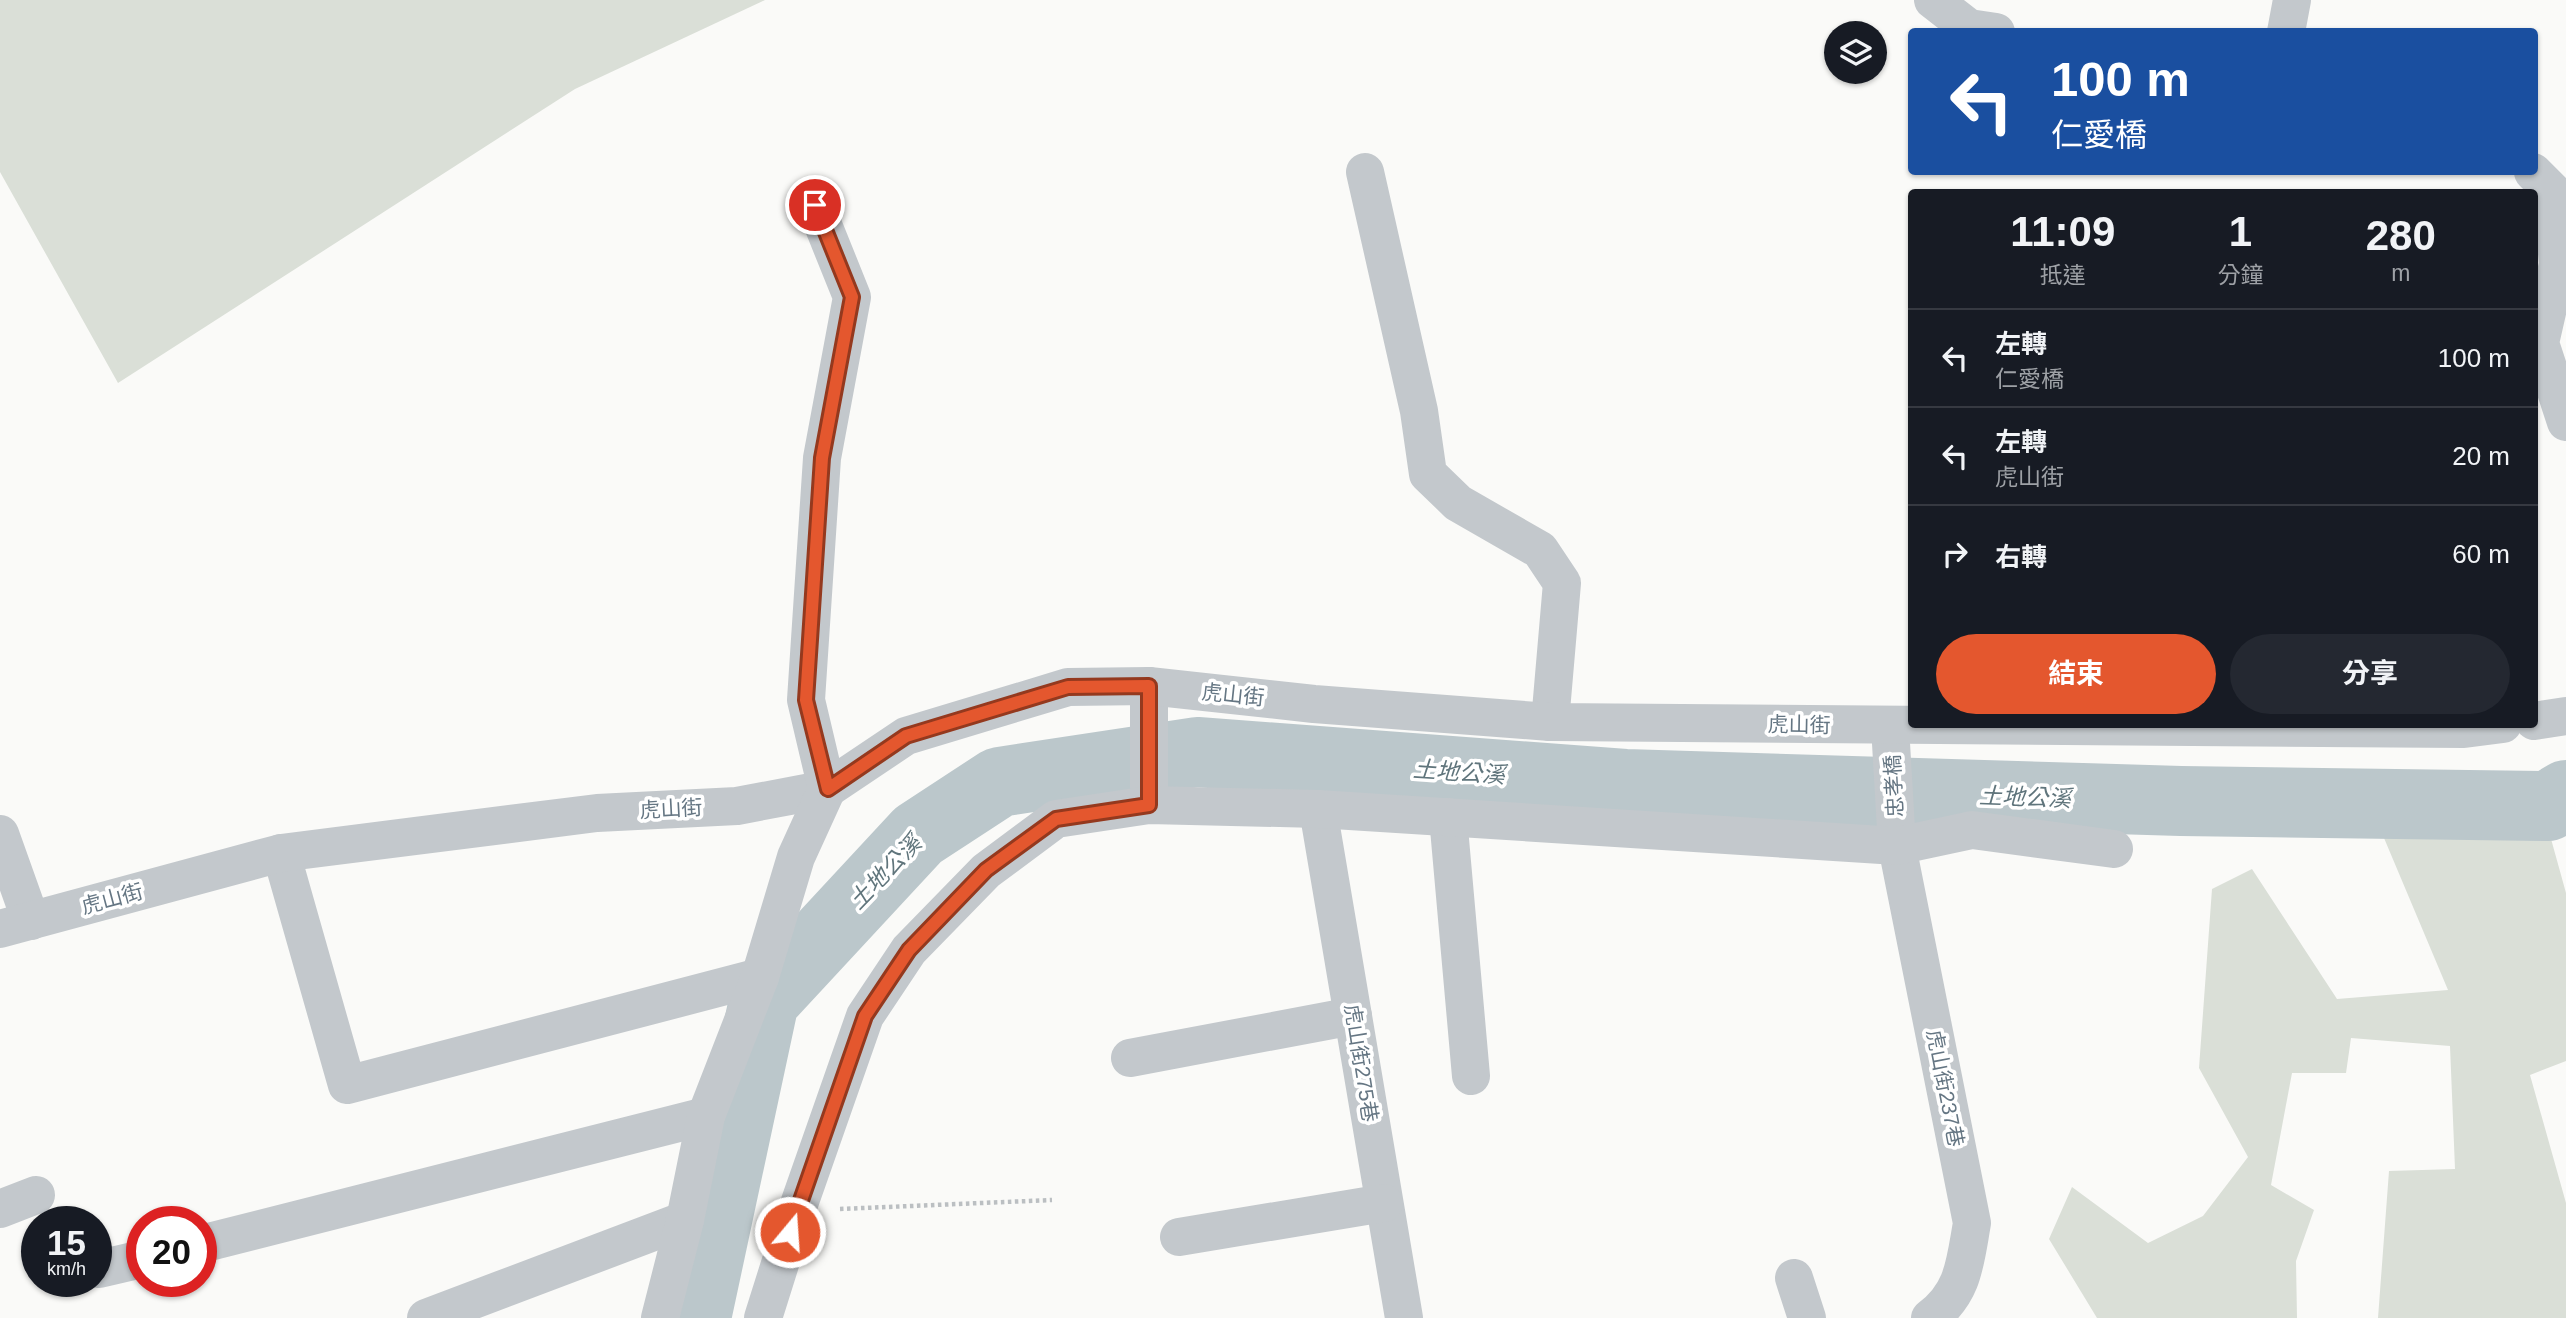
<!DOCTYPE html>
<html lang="zh-TW">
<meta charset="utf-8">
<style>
:root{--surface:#171b24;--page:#242831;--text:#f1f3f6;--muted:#9ea1a6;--line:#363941;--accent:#e4572e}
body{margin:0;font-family:Arial,"Noto Sans TC",sans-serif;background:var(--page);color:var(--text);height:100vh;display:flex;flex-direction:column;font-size:26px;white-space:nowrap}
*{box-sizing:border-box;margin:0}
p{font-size:23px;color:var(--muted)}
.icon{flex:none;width:38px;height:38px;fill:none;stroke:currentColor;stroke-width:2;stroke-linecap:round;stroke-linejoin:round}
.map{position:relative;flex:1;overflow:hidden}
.sheet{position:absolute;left:1908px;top:189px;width:630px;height:539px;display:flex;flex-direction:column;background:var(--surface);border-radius:7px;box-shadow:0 2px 5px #0004}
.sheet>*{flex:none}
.banner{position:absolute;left:1908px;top:28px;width:630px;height:147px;border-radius:7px;box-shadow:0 2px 5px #0004;background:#1a4fa0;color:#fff;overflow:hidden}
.fabs{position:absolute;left:1824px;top:21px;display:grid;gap:14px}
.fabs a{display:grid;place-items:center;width:63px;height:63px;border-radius:50%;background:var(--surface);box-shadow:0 2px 5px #0004;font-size:35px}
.speed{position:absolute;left:21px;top:1206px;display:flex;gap:14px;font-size:35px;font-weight:700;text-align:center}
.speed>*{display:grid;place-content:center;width:91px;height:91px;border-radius:50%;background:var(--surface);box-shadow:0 2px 5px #0004;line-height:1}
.speed small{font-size:18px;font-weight:400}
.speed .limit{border:10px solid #d22;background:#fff;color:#111}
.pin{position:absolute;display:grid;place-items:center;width:60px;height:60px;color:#fff;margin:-30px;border:4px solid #fff;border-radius:50%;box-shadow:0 2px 7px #0007}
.me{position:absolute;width:77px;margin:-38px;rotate:18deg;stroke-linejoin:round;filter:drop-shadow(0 0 5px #0008)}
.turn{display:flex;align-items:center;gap:24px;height:147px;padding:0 28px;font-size:32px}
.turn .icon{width:91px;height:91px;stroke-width:2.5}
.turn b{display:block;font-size:49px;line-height:60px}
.eta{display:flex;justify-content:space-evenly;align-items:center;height:119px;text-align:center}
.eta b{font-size:42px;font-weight:700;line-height:49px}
.action{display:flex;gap:14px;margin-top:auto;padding:14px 28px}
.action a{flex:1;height:80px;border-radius:42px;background:var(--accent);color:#fff;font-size:28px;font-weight:700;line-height:80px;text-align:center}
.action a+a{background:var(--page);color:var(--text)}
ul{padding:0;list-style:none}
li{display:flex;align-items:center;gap:21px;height:98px;padding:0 28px;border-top:2px solid var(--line)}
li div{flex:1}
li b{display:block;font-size:26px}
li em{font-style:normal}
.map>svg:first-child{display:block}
</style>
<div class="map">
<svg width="2566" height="1318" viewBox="0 0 2566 1318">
<rect width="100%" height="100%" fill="#fafaf8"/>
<g fill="#dadfd7">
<path d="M 0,0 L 765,0 L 575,89 L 118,383 L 0,172 Z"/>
<path d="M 2548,828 L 2566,893 L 2566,1061 L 2530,1075 L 2566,1203 L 2566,1318 L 2378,1318 L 2389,1171 L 2455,1169 L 2450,1046 L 2351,1038 L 2346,1073 L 2292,1073 L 2271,1185 L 2314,1210 L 2296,1261 L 2297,1318 L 2097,1318 L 2049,1239 L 2072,1187 L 2148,1243 L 2203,1216 L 2248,1157 L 2199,1068 L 2212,889 L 2252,869 L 2337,999 L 2448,990 L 2384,838 Z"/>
</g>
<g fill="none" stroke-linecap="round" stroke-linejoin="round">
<path stroke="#bbc7cb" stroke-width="70" d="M 696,1318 L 764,1001 L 918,835 L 999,782 L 1197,752 L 1625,784 L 2181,801 L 2548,806 L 2566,795"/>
<path stroke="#bbbfc2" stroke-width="4.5" stroke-dasharray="3.5 3.5" stroke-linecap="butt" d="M 840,1209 L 1052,1200"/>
<g stroke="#c3c8cc" stroke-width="38">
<path d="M 1933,0 L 1969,28 L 1996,32"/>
<path d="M 2286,32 L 2292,0"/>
<path d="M 1365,172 L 1419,411 L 1428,474 L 1458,503 L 1540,550 L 1562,583 L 1550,722"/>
<path d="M 2533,172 L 2551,190 L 2558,264 L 2540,343 L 2566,422"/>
<path d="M 1149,686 L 1149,805"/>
<path d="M 2534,721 L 2566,716"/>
<path d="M 1890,726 L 1897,846 L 1972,1223 C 1965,1262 1964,1293 1930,1318"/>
<path d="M 1318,809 L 1404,1318"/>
<path d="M 1448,817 L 1471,1076"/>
<path d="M 0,834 L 31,921"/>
<path d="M 281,853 L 347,1085 L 760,977"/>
<path d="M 0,929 L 281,853 L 597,813 L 737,806 L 827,789 L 906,736 L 1068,687 L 1149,686 L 1314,704 L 1550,722 L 2464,729 L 2503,724"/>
<path d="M 1130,1058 L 1353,1016"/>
<path d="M 0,1209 L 36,1195"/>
<path d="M 1179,1237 L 1384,1203"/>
<path d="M 201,1244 L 706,1116"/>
<path d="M 99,1269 L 142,1259"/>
<path d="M 1794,1278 L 1807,1318"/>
<path d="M 426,1318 L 685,1220"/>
<path d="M 660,1318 L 685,1220 L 706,1116 L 760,977 L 796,857 L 827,789 L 806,700 L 822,458 L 852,297 L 815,205"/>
<path d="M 763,1318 L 797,1210 L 865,1016 L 909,950 L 986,871 L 1056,819 L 1149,805 L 1318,809 L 1897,846 L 1972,830 L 2114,849"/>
</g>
</g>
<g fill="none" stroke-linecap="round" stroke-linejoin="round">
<defs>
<path id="route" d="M 790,1232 L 865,1016 L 909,950 L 986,870 L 1056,819 L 1149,805 L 1149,686 L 1068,687 L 906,736 L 828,789 L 806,700 L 822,458 L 852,297 L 815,205"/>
</defs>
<use href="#route" stroke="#94391e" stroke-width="18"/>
<use href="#route" stroke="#e4572e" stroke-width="12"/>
</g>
<g text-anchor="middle" stroke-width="7" stroke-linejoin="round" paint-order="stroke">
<g font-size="21" fill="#657683" stroke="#fff">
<text transform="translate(1233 695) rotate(6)" y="7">虎山街</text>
<text transform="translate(1799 725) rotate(1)" y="7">虎山街</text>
<text transform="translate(1894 786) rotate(-93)" y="7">忠孝橋</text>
<text transform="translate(671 809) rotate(-3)" y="7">虎山街</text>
<text transform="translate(112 899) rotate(-15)" y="7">虎山街</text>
<text transform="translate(1361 1063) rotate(81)" y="7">虎山街275巷</text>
<text transform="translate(1945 1088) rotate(79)" y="7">虎山街237巷</text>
</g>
<g font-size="23" font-style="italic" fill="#60757c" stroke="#fff">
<text transform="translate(1459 772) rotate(4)" y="8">土地公溪</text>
<text transform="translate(2025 797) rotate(2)" y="8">土地公溪</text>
<text transform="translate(885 872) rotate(-46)" y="8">土地公溪</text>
</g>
</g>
</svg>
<div class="fabs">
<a><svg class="icon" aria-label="layers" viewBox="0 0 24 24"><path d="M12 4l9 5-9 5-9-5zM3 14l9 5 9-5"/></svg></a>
</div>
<div class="speed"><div>15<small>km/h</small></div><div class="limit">20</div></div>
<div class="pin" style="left:815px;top:205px;background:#d93025"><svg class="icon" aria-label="arrive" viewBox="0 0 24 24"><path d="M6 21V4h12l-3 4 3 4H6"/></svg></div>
<svg class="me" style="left:790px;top:1232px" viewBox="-20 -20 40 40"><circle r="17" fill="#e4572e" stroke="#fff" stroke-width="3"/><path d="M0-11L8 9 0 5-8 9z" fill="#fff"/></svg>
<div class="banner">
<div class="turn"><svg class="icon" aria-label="left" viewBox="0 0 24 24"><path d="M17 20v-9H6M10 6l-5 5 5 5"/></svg><div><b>100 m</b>仁愛橋</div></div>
</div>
<section class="sheet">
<div class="eta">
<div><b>11:09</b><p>抵達</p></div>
<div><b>1</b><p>分鐘</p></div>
<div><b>280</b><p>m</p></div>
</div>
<ul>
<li><svg class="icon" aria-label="left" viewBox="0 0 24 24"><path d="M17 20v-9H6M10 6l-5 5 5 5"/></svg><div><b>左轉</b><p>仁愛橋</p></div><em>100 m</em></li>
<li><svg class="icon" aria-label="left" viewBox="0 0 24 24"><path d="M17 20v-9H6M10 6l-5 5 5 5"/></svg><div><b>左轉</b><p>虎山街</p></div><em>20 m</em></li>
<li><svg class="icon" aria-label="right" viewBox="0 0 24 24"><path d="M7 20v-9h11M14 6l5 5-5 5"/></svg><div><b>右轉</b></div><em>60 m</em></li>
</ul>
<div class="action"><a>結束</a><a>分享</a></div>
</section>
</div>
